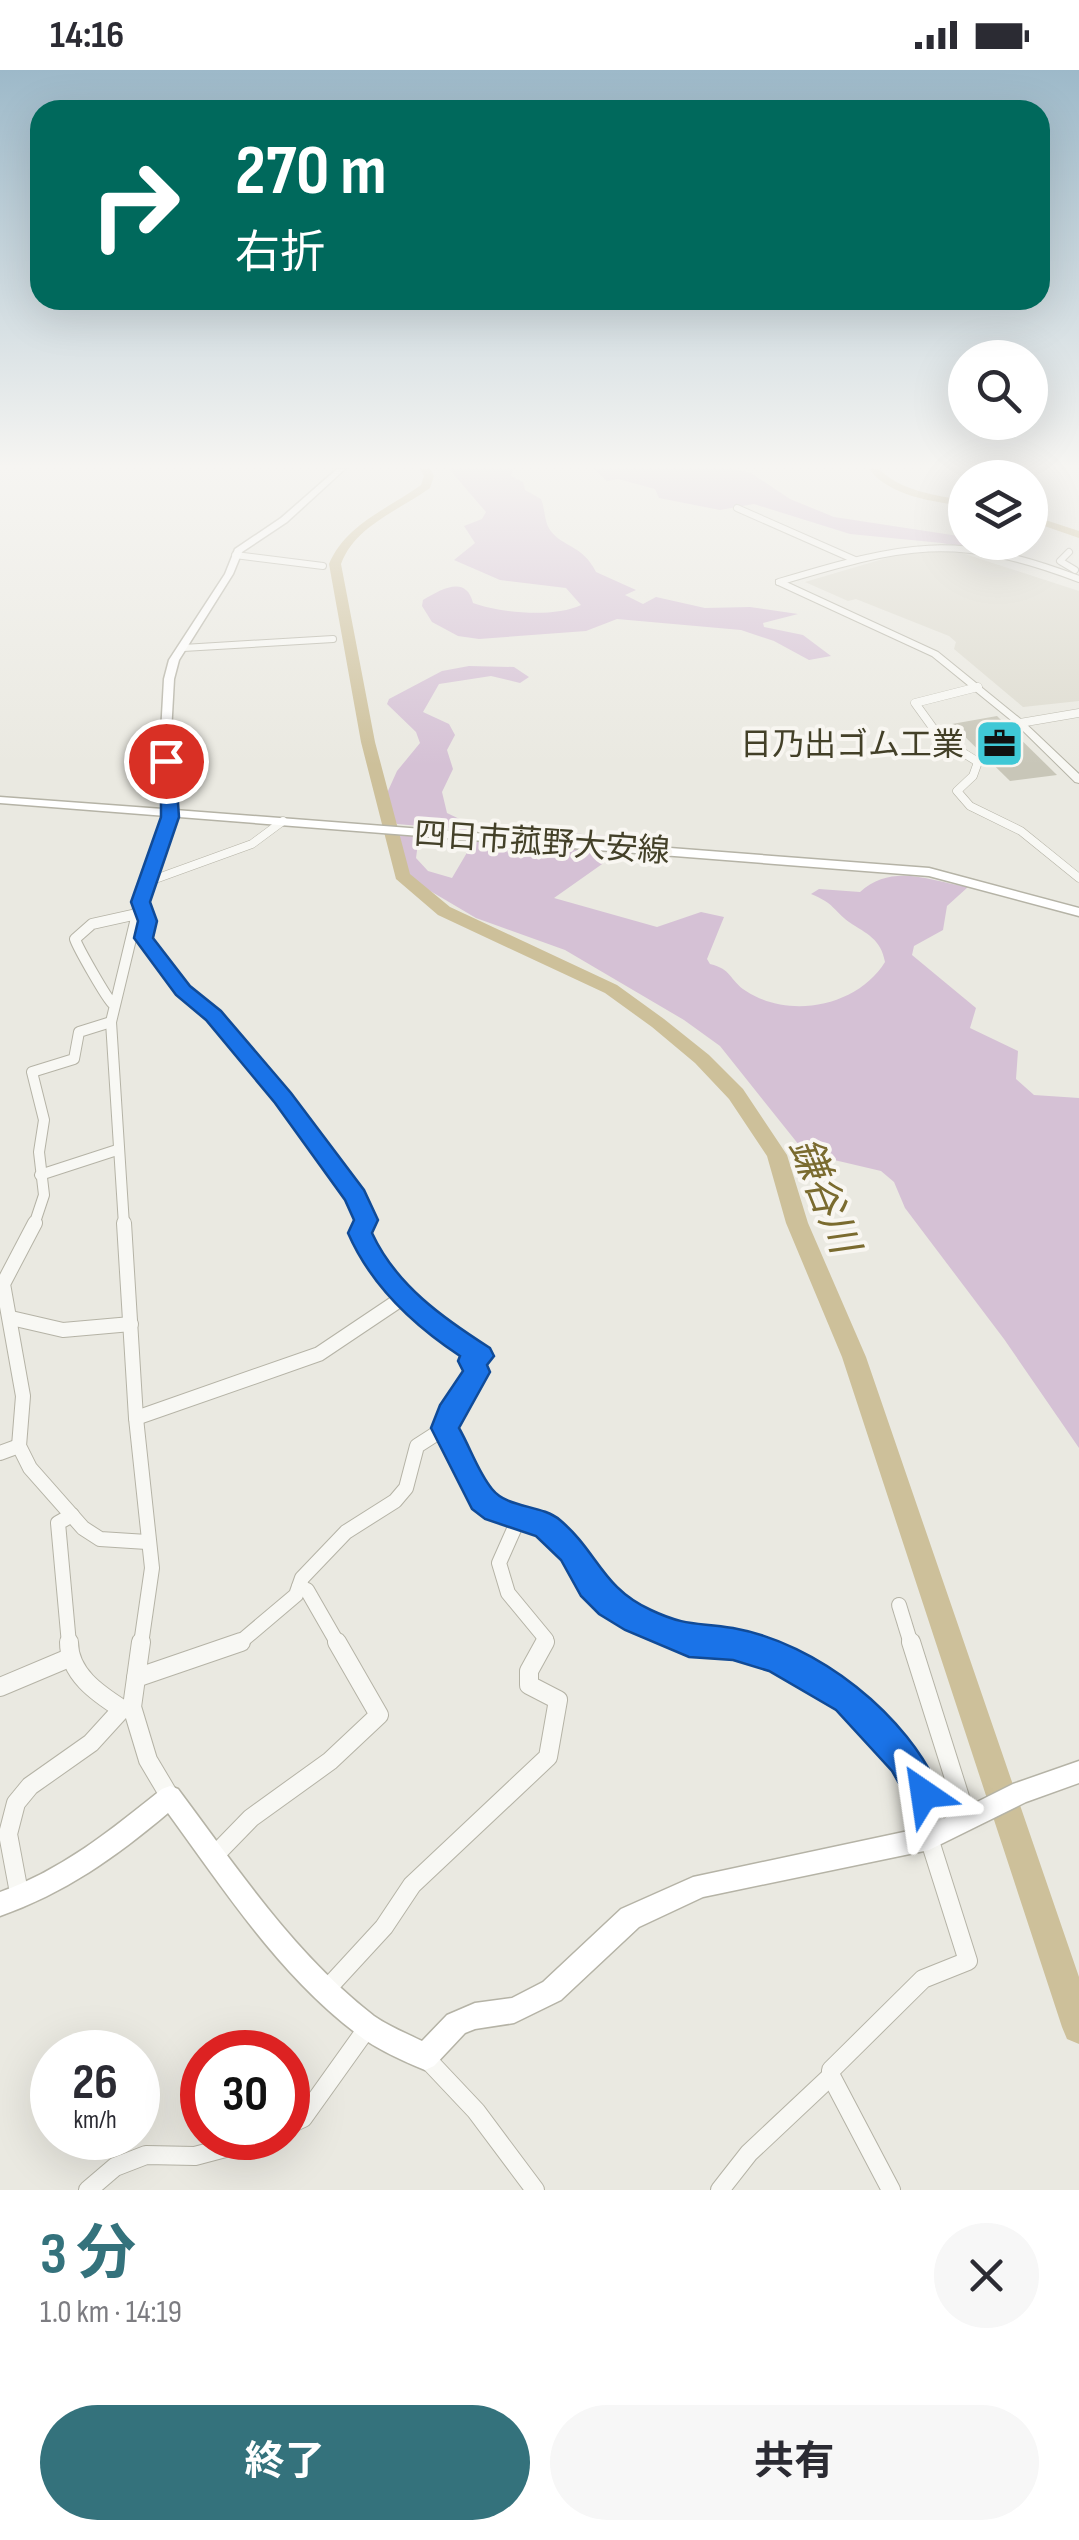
<!DOCTYPE html>
<html lang="ja">
<meta charset="utf-8">
<style>
:root{--surface:#fff;--page:#f7f7f7;--text:#2b2b33;--muted:#7c7c81;--accent:#34727c}
body{margin:0;font-family:"Sofia Sans Condensed","Noto Sans JP",sans-serif;background:var(--page);color:var(--text);height:100vh;display:flex;flex-direction:column;font-size:38px;white-space:nowrap}
*{box-sizing:border-box;margin:0}
p{font-size:32px;color:var(--muted)}
.icon{flex:none;width:55px;height:55px;fill:none;stroke:currentColor;stroke-width:2;stroke-linecap:round;stroke-linejoin:round}
.map{position:relative;height:2120px;overflow:hidden}
.sheet{display:flex;flex-direction:column;background:var(--surface);flex:1}
.sheet>*{flex:none}
.banner{position:absolute;left:30px;top:30px;width:1020px;height:210px;border-radius:30px;box-shadow:0 10px 40px #0002;background:#00695c;color:#fff;overflow:hidden}
.fabs{position:absolute;left:948px;top:270px;display:grid;gap:20px}
.fabs a{display:grid;place-items:center;width:100px;height:100px;border-radius:50%;background:var(--surface);box-shadow:0 10px 40px #0002;font-size:50px}
.speed{position:absolute;left:30px;top:1960px;display:flex;gap:20px;font-size:50px;font-weight:700;text-align:center}
.speed>*{display:grid;place-content:center;width:130px;height:130px;border-radius:50%;background:var(--surface);box-shadow:0 10px 40px #0002;line-height:1}
.speed small{font-size:25px;font-weight:400}
.speed .limit{border:15px solid #d22;background:#fff;color:#111}
.pin{position:absolute;display:grid;place-items:center;width:85px;height:85px;color:#fff;margin:-42px;border:5px solid #fff;border-radius:50%;box-shadow:0 2px 10px #0007}
.me{position:absolute;width:110px;margin:-55px;rotate:328deg;stroke-linejoin:round;filter:drop-shadow(0 0 8px #0008)}
.turn{display:flex;align-items:center;gap:35px;height:210px;padding:0 40px;font-size:45px}
.turn .icon{width:130px;height:130px;stroke-width:2.5}
.turn b{display:block;font-size:70px;line-height:85px}
.round{display:grid;place-items:center;flex:none;width:105px;height:105px;border-radius:52px;background:var(--page)}
.head{display:flex;align-items:center;justify-content:space-between;height:170px;padding:0 40px}
h1{font-size:60px;font-weight:700;line-height:75px;color:var(--accent)}
.action{display:flex;gap:20px;margin-top:auto;padding:20px 40px}
.action a{flex:1;height:115px;border-radius:60px;background:var(--accent);color:#fff;font-size:40px;font-weight:700;line-height:115px;text-align:center}
.action a+a{background:var(--page);color:var(--text)}
.status{display:flex;justify-content:space-between;align-items:center;height:70px;padding:0 50px;background:var(--surface);direction:ltr}
.status svg{height:28px;fill:currentColor}
.map>svg:first-child{display:block}
</style>
<div class="status"><b>14:16</b><svg viewBox="0 0 49 12"><path d="M0 12V9h3v3zM5 12V6h3v6zM10 12V3h3v9zM15 12V0h3v12zM26 1h20v11H26zM47 4h2v5h-2z"/></svg></div>
<div class="map">
<svg width="1079" height="2120" viewBox="0 0 1079 2120">
<rect width="100%" height="100%" fill="#eae9e1"/>
<path fill="#dddbcf" d="M 917,479 L 956,481 L 1079,521 L 1079,631 L 1023,637 L 954,579 L 956,572 L 949,566 L 856,529 L 848,531 L 805,512 Z"/>
<g fill="#d5c1d5">
<path d="M 449,399 L 513,399 L 511,406 L 523,412 L 525,420 L 541,429 C 545,438 544,451 550,460 C 562,477 583,475 596,502 L 636,520 L 625,525 L 643,534 L 656,527 L 705,538 L 750,537 L 798,544 L 763,553 L 764,557 L 803,565 L 831,586 L 809,590 L 774,571 L 741,560 L 617,549 L 586,561 L 479,569 L 458,566 L 432,552 L 422,536 L 423,530 C 442,519 466,505 473,533 C 500,543 554,548 581,535 L 566,518 L 500,510 L 454,490 L 475,473 L 464,456 L 482,449 L 486,442 Z"/>
<path d="M 594,399 L 734,399 L 751,403 L 790,429 L 834,447 L 965,467 L 965,472 L 1007,478 L 990,482 L 942,473 L 850,464 L 754,434 L 720,440 L 659,428 L 655,419 L 618,409 L 607,411 Z"/>
<path d="M 469,596 L 514,597 L 529,607 L 520,613 L 491,606 L 439,614 L 423,642 L 449,654 L 455,665 L 447,680 L 453,699 L 442,722 L 447,743 L 472,755 L 657,770 L 656,777 L 397,754 L 383,732 L 397,701 L 420,673 L 416,662 L 387,634 L 389,629 L 442,601 Z"/>
<path d="M 400,765 L 419,766 L 416,788 L 428,801 L 452,808 L 475,769 L 596,779 L 605,792 L 554,828 L 657,857 L 701,842 L 724,847 L 707,889 L 710,894 C 732,899 729,910 746,921 C 790,950 858,936 885,892 C 881,869 867,864 849,852 C 832,839 835,834 811,824 L 819,819 L 860,822 C 892,793 928,810 968,817 L 947,836 L 943,860 L 914,876 L 912,885 L 976,938 L 970,958 L 1018,981 L 1016,1009 L 1034,1025 L 1079,1028 L 1079,1378 L 1004,1269 L 905,1138 L 894,1112 L 881,1101 L 830,1089 L 799,1075 L 720,976 L 684,950 L 565,880 L 476,848 L 410,809 L 398,784 Z"/>
</g>
<g fill="none" stroke-linecap="round" stroke-linejoin="round">
<g fill="#cdc09a" fill-rule="evenodd">
<path d="M 420,399 L 430,399 L 434,406 L 430,418 C 398,441 355,456 341,494 L 375,672 L 410,804 L 450,837 L 617,915 L 664,949 L 709,985 L 743,1019 L 787,1085 L 808,1153 L 866,1287 L 1079,1907 L 1079,1974 L 1067,1969 L 1062,1957 L 842,1287 L 786,1153 L 767,1086 L 729,1029 L 695,993 L 652,957 L 605,923 L 438,845 L 396,809 L 361,672 L 329,494 C 346,454 388,439 421,415 L 424,406 Z"/>
<path d="M 869,399 L 879,399 C 899,420 936,426 965,430 L 965,436 C 934,432 889,426 869,399 Z"/>
<path d="M 1030,445 L 1079,461 L 1079,468 L 1030,451 Z"/>
</g>
</g>
<path fill="#c8c6b8" d="M 997,646 L 1057,705 L 1010,711 L 952,654 Z"/>
<g fill="none" stroke-linecap="round" stroke-linejoin="round">
<defs>
<g id="minor-far4">
<path d="M 737,438 L 855,490"/>
<path d="M 1069,482 L 1060,491 L 1075,500"/>
<path d="M 235,485 L 323,496"/>
<path d="M 779,512 C 904,475 953,461 1079,509"/>
<path d="M 183,578 L 333,569"/>
</g>
<g id="minor-far3">
<path d="M 978,617 L 915,633 L 941,669 L 978,692 L 973,706 L 957,721 L 970,736 L 1021,761 L 1079,808"/>
<path d="M 1020,653 L 1079,643"/>
<path d="M 147,812 L 252,774 L 283,751"/>
</g>
<g id="minor-far2">
<path d="M 141,832 L 147,851 L 143,868 L 183,920 L 214,946 L 283,1028 L 356,1126 L 366,1150 L 364,1155"/>
<path d="M 113,934 C 107,929 78,878 75,869 L 92,854 L 137,844 L 111,952 L 124,1155"/>
<path d="M 40,1105 L 117,1080"/>
<path d="M 34,1155 L 44,1125 L 39,1082 L 44,1050 L 32,1002 L 74,989 L 79,962 L 111,952"/>
</g>
<g id="minor-far1">
<path d="M 35,1153 L 3,1214 L 23,1326 L 19,1376 L 30,1398 L 83,1458 L 100,1469 L 147,1472"/>
<path d="M 124,1153 L 136,1348 L 152,1498 L 141,1574"/>
<path d="M 11,1248 L 63,1260 L 131,1254"/>
<path d="M 136,1348 L 319,1284 L 404,1227"/>
<path d="M 445,1358 L 482,1429 L 495,1439 L 546,1456 L 572,1480 L 592,1515 L 610,1533 L 689,1572 L 734,1574"/>
<path d="M 0,1383 L 19,1376"/>
<path d="M 519,1448 L 499,1493 L 508,1523 L 546,1569 L 543,1574"/>
<path d="M 299,1517 L 307,1520 L 338,1574"/>
<path d="M 899,1535 L 911,1574"/>
<path d="M 69,1574 L 58,1453 L 72,1445"/>
<path d="M 238,1574 L 296,1525 L 302,1508 L 346,1462 L 395,1431 L 406,1418 L 417,1376 L 445,1358 L 450,1343 L 477,1302 L 471,1291 L 480,1285 C 430,1252 388,1217 360,1163 L 365,1153"/>
</g>
<g id="minor">
<path d="M 69,1572 C 69,1604 97,1623 122,1639 L 128,1638"/>
<path d="M 141,1572 L 132,1637 L 148,1690 L 170,1727"/>
<path d="M 688,1572 L 733,1574 L 776,1588 L 848,1628 L 904,1689 L 940,1761"/>
<path d="M 911,1572 L 966,1746"/>
<path d="M 136,1608 L 241,1572"/>
<path d="M 0,1617 L 69,1588"/>
<path d="M 214,1786 L 251,1748 L 330,1691 L 379,1645 L 337,1572"/>
<path d="M 20,1828 L 8,1764 L 16,1733 L 30,1716 L 91,1673 L 122,1639"/>
<path d="M 326,1920 L 384,1857 L 412,1815 L 548,1687 L 558,1630 L 529,1615 L 529,1601 L 545,1572"/>
<path d="M 425,1987 L 476,2041 L 535,2120"/>
<path d="M 831,2006 L 891,2120"/>
<path d="M 288,2055 L 303,2048 L 368,1957"/>
<path d="M 88,2120 L 115,2097 L 146,2085 L 195,2086 L 263,2068"/>
<path d="M 720,2120 L 749,2083 L 831,2006 L 831,2000 L 923,1909 L 968,1891 L 929,1768"/>
</g>
<g id="tertiary">
<path d="M 776,510 L 782,510 L 938,582 L 1023,651 L 1079,704 L 1079,713 L 1075,712 L 1017,655 L 932,586 L 776,514 Z"/>
<path d="M 169,740 L 174,743 L 143,844 L 137,847 L 133,846 L 131,844 L 164,743 Z"/>
</g>
<g id="secondary">
<path d="M 337,399 L 345,399 L 287,452 L 242,482 L 233,504 L 179,590 L 174,609 L 171,663 L 175,740 L 929,798 L 1079,838 L 1079,846 L 929,806 L 0,733 L 0,727 L 163,739 L 161,663 L 164,609 L 169,590 L 225,504 L 235,479 L 281,448 Z"/>
<path d="M 1079,1691 L 1079,1713 L 1026,1732 L 929,1780 L 703,1827 L 639,1857 L 561,1930 L 514,1953 L 475,1959 L 465,1963 L 434,1996 L 425,2000 C 403,1991 376,1979 357,1964 C 279,1905 225,1821 168,1743 C 116,1787 65,1823 0,1846 L 0,1822 C 62,1800 111,1760 162,1719 L 170,1716 L 178,1719 C 238,1799 294,1884 374,1946 C 388,1956 406,1963 422,1971 L 447,1945 L 475,1933 L 512,1928 L 543,1912 L 621,1839 L 693,1807 L 927,1757 L 1013,1714 Z"/>
</g>
</defs>
<use href="#minor-far4" stroke="#b5b3a6" stroke-width="8"/>
<use href="#minor-far3" stroke="#b5b3a6" stroke-width="9"/>
<use href="#minor-far2" stroke="#b5b3a6" stroke-width="12"/>
<use href="#minor-far1" stroke="#b5b3a6" stroke-width="16"/>
<use href="#minor" stroke="#b5b3a6" stroke-width="20"/>
<use href="#tertiary" stroke="#b5b3a6" stroke-width="2"/>
<use href="#secondary" stroke="#b5b3a6" stroke-width="3"/>
<use href="#minor-far4" stroke="#f8f8f4" stroke-width="6"/>
<use href="#minor-far3" stroke="#f8f8f4" stroke-width="8"/>
<use href="#minor-far2" stroke="#f8f8f4" stroke-width="10"/>
<use href="#minor-far1" stroke="#f8f8f4" stroke-width="14"/>
<use href="#minor" stroke="#f8f8f4" stroke-width="18"/>
<use href="#tertiary" fill="#f8f8f4" fill-rule="evenodd"/>
<use href="#secondary" fill="#fff" fill-rule="evenodd"/>
</g>
<linearGradient id="sky" x2="0" y2="1"><stop stop-color="#9db9c9"/><stop offset="0.57" stop-color="#f6f5f2"/><stop offset="1" stop-color="#f6f5f2" stop-opacity="0"/></linearGradient>
<rect width="1079" height="695" fill="url(#sky)"/>
<path fill="#1a73e8" stroke="#114b97" stroke-width="2.5" d="M 161,688 L 175,691 L 179,747 L 150,832 L 157,851 L 153,868 L 190,916 L 221,941 L 291,1023 L 364,1120 L 378,1150 L 372,1163 C 396,1215 443,1248 490,1278 L 494,1286 L 487,1295 L 490,1302 L 459,1358 C 470,1377 478,1402 492,1419 C 508,1439 541,1434 560,1450 C 598,1482 602,1518 651,1540 C 687,1557 697,1552 733,1558 C 817,1573 909,1645 941,1724 L 936,1736 L 924,1741 L 912,1736 L 892,1701 L 836,1640 L 769,1601 L 733,1590 L 689,1587 L 625,1560 L 599,1544 L 581,1526 L 561,1490 L 536,1466 L 485,1449 L 472,1439 L 431,1358 L 440,1335 L 463,1301 L 458,1291 L 460,1286 C 413,1255 371,1216 348,1163 L 354,1150 L 345,1130 L 275,1033 L 206,950 L 176,925 L 134,868 L 138,851 L 131,832 L 161,747 Z"/>
<defs>
<symbol id="office-square" viewBox="-11 -11 22 22"><rect x="-9" y="-9" width="18" height="18" rx="4" fill="#3fc8d6" stroke="#f8f6f1"/><path d="M-6-3h4V-5.5h4V-3h4V5H-6ZM-1-4.5V-3h2v-1.5ZM-6 0V1H6V0Z" fill="#111"/></symbol>
</defs>
<g fill-rule="evenodd">
<use href="#office-square" x="972" y="646" width="55" height="55"/>
</g>
<g text-anchor="middle" stroke-width="8" stroke-linejoin="round" paint-order="stroke">
<g font-size="32" fill="#434028" stroke="#f8f6f1" text-anchor="end">
<text x="964" y="685">日乃出ゴム工業</text>
</g>
<g font-size="32" fill="#434028" stroke="#f8f6f1">
<text transform="translate(542 772) rotate(4)" y="11">四日市菰野大安線</text>
</g>
<g font-size="40" font-style="italic" fill="#7a6b2f" stroke="#f8f6f1">
<text transform="translate(825 1125) rotate(68)" y="14">鎌谷川</text>
</g>
</g>
</svg>
<div class="fabs">
<a><svg class="icon" aria-label="search" viewBox="0 0 24 24"><circle cx="10" cy="10" r="6"/><path d="M15 15l6 6"/></svg></a>
<a><svg class="icon" aria-label="layers" viewBox="0 0 24 24"><path d="M12 4l9 5-9 5-9-5zM3 14l9 5 9-5"/></svg></a>
</div>
<div class="speed"><div>26<small>km/h</small></div><div class="limit">30</div></div>
<div class="pin" style="left:166px;top:691px;background:#d93025"><svg class="icon" aria-label="arrive" viewBox="0 0 24 24"><path d="M6 21V4h12l-3 4 3 4H6"/></svg></div>
<svg class="me" style="left:924px;top:1724px" viewBox="-20 -20 40 40"><path d="M0-17L14 15 0 8-14 15z" fill="#1a73e8" stroke="#fff" stroke-width="4"/></svg>
<div class="banner">
<div class="turn"><svg class="icon" aria-label="right" viewBox="0 0 24 24"><path d="M7 20v-9h11M14 6l5 5-5 5"/></svg><div><b>270 m</b>右折</div></div>
</div>
</div>
<section class="sheet">
<div class="head"><div><h1>3 分</h1><p>1.0 km · 14:19</p></div><a class="round"><svg class="icon" aria-label="close" viewBox="0 0 24 24"><path d="M6 6l12 12M18 6L6 18"/></svg></a></div>
<div class="action"><a>終了</a><a>共有</a></div>
</section>
